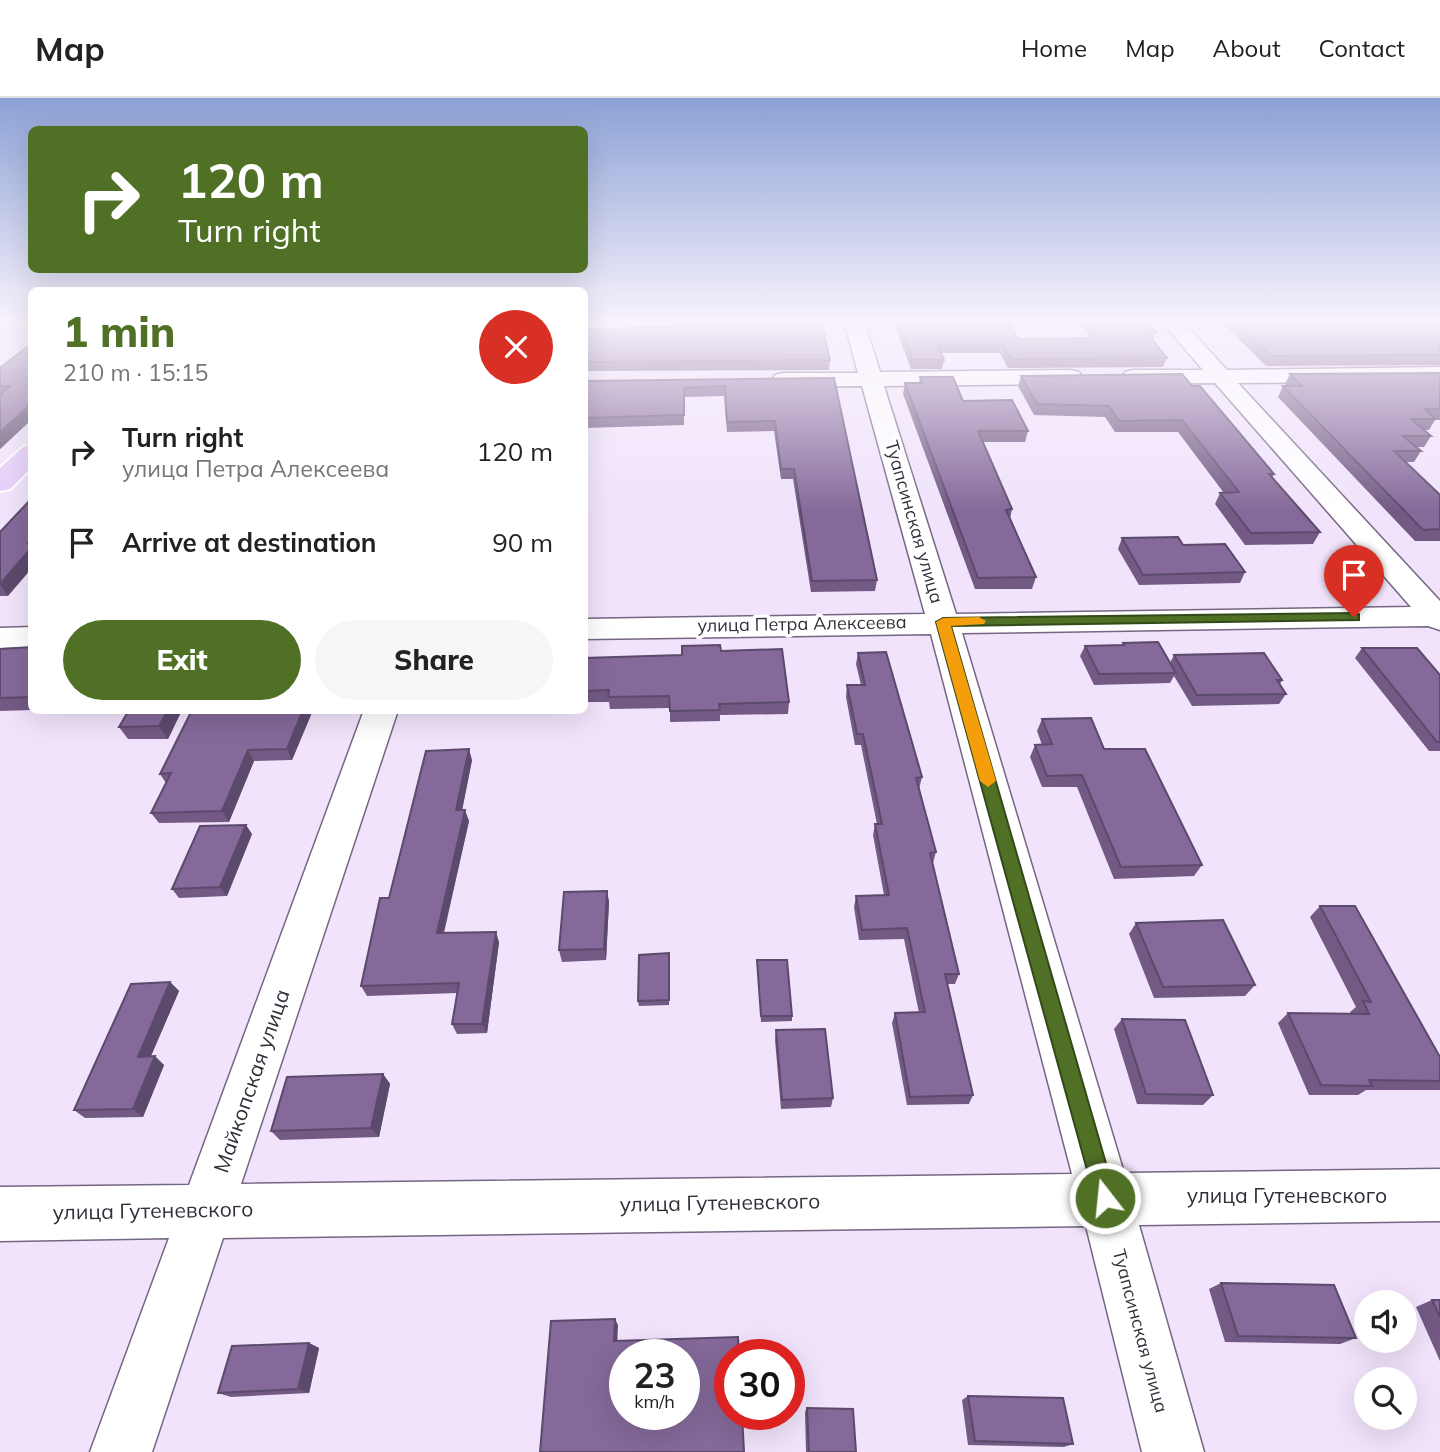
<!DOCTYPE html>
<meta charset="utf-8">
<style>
:root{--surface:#fff;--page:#f6f6f6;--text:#222;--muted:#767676;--line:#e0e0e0;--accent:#507026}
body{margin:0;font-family:Mulish,sans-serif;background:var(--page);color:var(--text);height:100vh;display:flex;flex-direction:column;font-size:26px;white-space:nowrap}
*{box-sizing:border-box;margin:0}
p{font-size:23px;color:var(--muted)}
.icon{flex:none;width:38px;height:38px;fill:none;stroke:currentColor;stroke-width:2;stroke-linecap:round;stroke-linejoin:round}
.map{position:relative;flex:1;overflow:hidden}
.side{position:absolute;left:28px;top:189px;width:560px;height:427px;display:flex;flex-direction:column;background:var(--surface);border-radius:10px;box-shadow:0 7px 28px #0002}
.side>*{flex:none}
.banner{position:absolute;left:28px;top:28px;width:560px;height:147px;border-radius:10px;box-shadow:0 7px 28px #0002;background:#507026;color:#fff;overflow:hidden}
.buttons{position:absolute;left:1354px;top:1192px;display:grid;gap:14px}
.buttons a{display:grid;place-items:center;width:63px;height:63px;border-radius:50%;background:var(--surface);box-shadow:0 7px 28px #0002;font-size:35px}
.speed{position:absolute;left:609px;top:1241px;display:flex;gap:14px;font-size:35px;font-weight:700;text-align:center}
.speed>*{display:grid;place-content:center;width:91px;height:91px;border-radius:50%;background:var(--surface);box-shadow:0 7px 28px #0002;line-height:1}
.speed small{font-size:18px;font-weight:400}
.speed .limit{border:10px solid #d22;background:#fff;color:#111}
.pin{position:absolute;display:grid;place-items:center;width:60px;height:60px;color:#fff;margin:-72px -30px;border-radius:50% 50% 50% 0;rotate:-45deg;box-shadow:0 0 7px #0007}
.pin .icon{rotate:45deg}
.me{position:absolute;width:77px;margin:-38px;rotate:344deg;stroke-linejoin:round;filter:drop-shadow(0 0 5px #0008)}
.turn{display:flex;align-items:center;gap:24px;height:147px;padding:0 35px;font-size:32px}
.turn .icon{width:91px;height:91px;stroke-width:2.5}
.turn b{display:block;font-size:49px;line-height:60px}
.round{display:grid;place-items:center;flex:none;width:74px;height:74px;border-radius:37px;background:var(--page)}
.head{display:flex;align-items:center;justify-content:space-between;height:119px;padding:0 35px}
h1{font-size:42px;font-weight:800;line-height:52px;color:var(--accent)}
.action{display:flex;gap:14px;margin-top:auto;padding:14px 35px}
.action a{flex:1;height:80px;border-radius:42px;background:var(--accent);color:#fff;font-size:28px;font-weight:800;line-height:80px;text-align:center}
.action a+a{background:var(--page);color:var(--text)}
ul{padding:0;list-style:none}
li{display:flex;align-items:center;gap:21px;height:91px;padding:0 35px}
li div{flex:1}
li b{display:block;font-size:26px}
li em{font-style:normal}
header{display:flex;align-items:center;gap:42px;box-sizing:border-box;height:98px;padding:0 35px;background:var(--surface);border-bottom:2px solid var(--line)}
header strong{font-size:33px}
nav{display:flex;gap:38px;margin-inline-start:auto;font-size:24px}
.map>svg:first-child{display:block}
</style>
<header>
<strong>Map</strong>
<nav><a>Home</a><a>Map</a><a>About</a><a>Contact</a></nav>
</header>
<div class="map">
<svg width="1440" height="1354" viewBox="0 0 1440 1354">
<rect width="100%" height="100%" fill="#f0e3fb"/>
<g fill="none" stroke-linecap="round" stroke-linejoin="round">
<defs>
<g id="street">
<path d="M 844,223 L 864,223 L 880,274 L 1071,272 L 1079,274 L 1082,279 L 1079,284 L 1071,286 L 884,288 L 956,516 L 1411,509 L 1215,285 L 1133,286 L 1125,284 L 1122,279 L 1125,274 L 1133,272 L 1203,272 L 1161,223 L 1182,223 L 1227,272 L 1440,269 L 1440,283 L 1238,285 L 1440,503 L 1440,532 L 1428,528 L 962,535 L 1124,1075 L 1440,1071 L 1440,1123 L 1139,1127 L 1204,1354 L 1142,1354 L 1086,1128 L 223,1140 L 152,1354 L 90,1354 L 169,1140 L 0,1143 L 0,1089 L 189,1087 L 364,612 L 398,612 L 241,1086 L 1072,1076 L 931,536 L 584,541 L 584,521 L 925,516 L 862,288 L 783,289 L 775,287 L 772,282 L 775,277 L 783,275 L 858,275 Z"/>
<path d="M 32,529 L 32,549 L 0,550 L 0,530 Z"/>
</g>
<path id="primary" d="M 32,346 L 32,369 L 10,391 L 0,393 L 0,370 L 23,349 Z"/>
</defs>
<use href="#street" stroke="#756781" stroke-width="3"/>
<use href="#primary" stroke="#fff" stroke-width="4"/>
<use href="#street" fill="#fff" fill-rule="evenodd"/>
<use href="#primary" fill="#e5ccf9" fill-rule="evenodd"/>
</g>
<g fill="#725a84">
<path d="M 884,223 L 1008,223 L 1018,241 L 1091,240 L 1079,223 L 1146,223 L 1156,234 L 1153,243 L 1167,260 L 1163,269 L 1008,270 L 1000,255 L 941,255 L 944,262 L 942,271 L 911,271 L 894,226 L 885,226 Z"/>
<path d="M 1221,223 L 1440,223 L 1440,267 L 1266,268 Z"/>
<path d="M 584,232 L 830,262 L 829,272 L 584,273 Z"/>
<path d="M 32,245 L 32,321 L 0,351 L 0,270 Z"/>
<path d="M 1440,275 L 1440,322 L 1435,322 L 1429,332 L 1424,332 L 1431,338 L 1424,349 L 1416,349 L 1421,353 L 1414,364 L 1406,364 L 1440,397 L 1440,443 L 1415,443 L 1278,299 L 1283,288 L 1286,288 L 1285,286 L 1290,276 Z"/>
<path d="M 1021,278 L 1192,288 L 1274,376 L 1272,380 L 1320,434 L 1313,446 L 1245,447 L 1215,406 L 1220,395 L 1224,395 L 1178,334 L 1115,334 L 1105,319 L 1034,317 L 1018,288 Z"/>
<path d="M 920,279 L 963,303 L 1028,333 L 1025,344 L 983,344 L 1012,411 L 1010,421 L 1036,479 L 1032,491 L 975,491 L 903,296 L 905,285 L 919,285 Z"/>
<path d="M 834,280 L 877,482 L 875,493 L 811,494 L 793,381 L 781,381 L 774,333 L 727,334 L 724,298 L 684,299 L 684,327 L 584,330 L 584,283 Z"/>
<path d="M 0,434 L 8,498 L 0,498 Z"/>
<path d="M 1122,440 L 1183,447 L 1245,474 L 1240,485 L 1139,487 L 1118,451 Z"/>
<path d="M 1123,545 L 1170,565 L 1174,557 L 1282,582 L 1280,586 L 1286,596 L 1279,606 L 1192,608 L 1174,578 L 1170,585 L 1094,587 L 1080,558 L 1085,548 L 1122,547 Z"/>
<path d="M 32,549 L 32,612 L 0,613 L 0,551 Z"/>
<path d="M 1362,550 L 1440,577 L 1440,653 L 1429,653 L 1355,560 Z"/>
<path d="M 721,553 L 789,604 L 788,616 L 720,617 L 720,623 L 670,624 L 670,610 L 610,611 L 609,604 L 584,604 L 584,560 L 682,557 Z"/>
<path d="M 858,555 L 922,679 L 919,691 L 936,754 L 933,765 L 959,876 L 955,886 L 947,886 L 973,997 L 969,1006 L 907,1007 L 892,925 L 895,915 L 919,915 L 904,841 L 859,842 L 854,809 L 856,798 L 884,797 L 873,737 L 875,726 L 877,726 L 861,647 L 855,647 L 846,599 L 847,587 L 861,587 L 856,566 Z"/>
<path d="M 182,612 L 168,641 L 128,641 L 119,629 Z"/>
<path d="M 313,612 L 292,662 L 254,663 L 229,724 L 159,725 L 151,715 L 166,685 L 160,676 Z"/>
<path d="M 1042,621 L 1104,651 L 1202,767 L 1194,778 L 1114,781 L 1077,689 L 1042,689 L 1030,659 L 1035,647 L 1042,647 L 1037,633 Z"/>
<path d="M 472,662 L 462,712 L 469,723 L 444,835 L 499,844 L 487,935 L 457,936 L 452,926 L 458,895 L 367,898 L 361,888 L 389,800 Z"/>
<path d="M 252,736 L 227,798 L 179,800 L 172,791 Z"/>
<path d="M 607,793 L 609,804 L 606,862 L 562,864 L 559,852 Z"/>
<path d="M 1320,808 L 1440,959 L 1440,992 L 1366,992 L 1358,997 L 1309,997 L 1278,925 L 1288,915 L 1351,916 L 1350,914 L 1356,909 L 1310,819 Z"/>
<path d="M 1136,825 L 1255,887 L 1245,898 L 1154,900 L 1129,836 Z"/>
<path d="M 669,861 L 669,907 L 639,908 L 638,903 Z"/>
<path d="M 757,862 L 792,918 L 792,923 L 761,924 Z"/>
<path d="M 170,884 L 179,893 L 151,958 L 164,967 L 143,1019 L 85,1020 L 74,1012 Z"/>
<path d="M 1122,921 L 1213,997 L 1203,1007 L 1137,1006 L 1114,931 Z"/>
<path d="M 776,932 L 833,1000 L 831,1009 L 781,1011 L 775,942 Z"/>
<path d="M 383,976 L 390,986 L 379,1039 L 280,1042 L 271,1033 Z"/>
<path d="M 1221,1185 L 1356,1240 L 1340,1246 L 1225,1244 L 1209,1191 Z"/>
<path d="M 1432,1202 L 1440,1202 L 1440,1263 L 1416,1209 Z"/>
<path d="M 309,1245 L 319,1250 L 309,1295 L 231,1299 L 218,1295 Z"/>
<path d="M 968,1298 L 1073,1346 L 1064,1349 L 968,1347 L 962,1302 Z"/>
<path d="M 807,1310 L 856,1354 L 806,1354 L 805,1314 Z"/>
</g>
<g fill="#5c4a6c">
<path d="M 32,305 L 32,321 L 0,351 L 0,334 Z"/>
<path d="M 32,440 L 32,470 L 8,498 L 0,486 Z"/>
<path d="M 168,612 L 182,612 L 168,641 L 159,628 Z"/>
<path d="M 303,612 L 313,612 L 292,662 L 287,651 Z"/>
<path d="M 469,651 L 472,662 L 460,723 L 456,712 Z"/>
<path d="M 248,652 L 254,663 L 229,724 L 222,713 Z"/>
<path d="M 465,712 L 469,723 L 441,845 L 437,835 Z"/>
<path d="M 246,727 L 252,736 L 227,798 L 220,789 Z"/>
<path d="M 607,793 L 609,804 L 606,862 L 604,851 Z"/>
<path d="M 496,834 L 499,844 L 487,935 L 482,926 Z"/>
<path d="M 170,884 L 179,893 L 147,967 L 138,959 Z"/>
<path d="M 155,958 L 164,967 L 143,1019 L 133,1011 Z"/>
<path d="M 383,976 L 390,986 L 379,1039 L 371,1030 Z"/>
<path d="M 615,1221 L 618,1227 L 617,1249 L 614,1243 Z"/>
<path d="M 309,1245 L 319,1250 L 309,1295 L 298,1291 Z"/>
</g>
<g fill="#84699a" stroke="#5c4a6c" stroke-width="2" fill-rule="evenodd">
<path d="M 713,223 L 821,223 L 830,262 L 584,264 L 584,232 L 706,227 Z"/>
<path d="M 898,223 L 1008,223 L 1018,241 L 1101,240 L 1088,223 L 1146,223 L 1156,234 L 1146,234 L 1167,260 L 1011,261 L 1002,246 L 937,246 L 944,262 L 913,262 Z"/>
<path d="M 1236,223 L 1440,223 L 1440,257 L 1271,258 Z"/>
<path d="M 32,245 L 32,305 L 0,334 L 0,297 L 10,288 L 0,288 L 0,270 Z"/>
<path d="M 1440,275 L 1440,311 L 1425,311 L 1435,321 L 1411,321 L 1431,338 L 1403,338 L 1421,353 L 1394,353 L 1440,397 L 1440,431 L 1423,432 L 1283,288 L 1302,288 L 1290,276 Z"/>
<path d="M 1182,276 L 1192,288 L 1200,288 L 1274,376 L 1269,376 L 1320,434 L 1251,435 L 1220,395 L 1239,394 L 1182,322 L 1119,323 L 1109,308 L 1037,306 L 1021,278 Z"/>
<path d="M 920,279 L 953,279 L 963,303 L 1012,302 L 1028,333 L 978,333 L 1012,411 L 1006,412 L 1036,479 L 978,480 L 905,285 L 922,285 Z"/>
<path d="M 834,280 L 877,482 L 812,483 L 794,371 L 781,371 L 775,323 L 727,324 L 725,288 L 684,290 L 684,317 L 584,320 L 584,283 Z"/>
<path d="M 32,400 L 32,440 L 28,445 L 32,445 L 32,449 L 0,486 L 0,434 Z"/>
<path d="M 1178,439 L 1183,447 L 1225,446 L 1245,474 L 1143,477 L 1122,440 Z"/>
<path d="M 1158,544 L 1176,575 L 1099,576 L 1085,548 L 1124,547 L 1123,545 Z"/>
<path d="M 720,547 L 721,553 L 782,551 L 789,604 L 719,606 L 720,612 L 670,613 L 669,598 L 608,599 L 609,592 L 584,593 L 584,560 L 682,557 L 682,548 Z"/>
<path d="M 32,549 L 32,599 L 0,600 L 0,551 Z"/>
<path d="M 1362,550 L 1417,550 L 1440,577 L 1440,644 L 1437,644 Z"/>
<path d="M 886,554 L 922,679 L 916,680 L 936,754 L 930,755 L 959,876 L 945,876 L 973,997 L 910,999 L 895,915 L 925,914 L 907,830 L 862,832 L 856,798 L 889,797 L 875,726 L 882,726 L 863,636 L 857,636 L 847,587 L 865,587 L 858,555 Z"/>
<path d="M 1264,555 L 1282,582 L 1277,582 L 1286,596 L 1197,597 L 1174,557 Z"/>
<path d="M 129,612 L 168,612 L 159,628 L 119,629 Z"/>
<path d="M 192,612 L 303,612 L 287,651 L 248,652 L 222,713 L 151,715 L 171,675 L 160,676 Z"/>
<path d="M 1091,620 L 1104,651 L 1145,651 L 1202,767 L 1121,769 L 1082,677 L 1047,678 L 1035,647 L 1052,646 L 1042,621 Z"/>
<path d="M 469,651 L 456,712 L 465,712 L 437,835 L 496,834 L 482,926 L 452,926 L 459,885 L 361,888 L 380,800 L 389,800 L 426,653 Z"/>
<path d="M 246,727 L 220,789 L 172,791 L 200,728 Z"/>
<path d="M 607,793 L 604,851 L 559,852 L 564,794 Z"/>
<path d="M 1320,808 L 1355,808 L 1440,959 L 1440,983 L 1369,982 L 1372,988 L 1321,987 L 1288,915 L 1369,916 L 1363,903 L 1371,904 Z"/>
<path d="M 1223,822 L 1255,887 L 1163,889 L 1136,825 Z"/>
<path d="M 669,855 L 669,902 L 638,903 L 639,857 Z"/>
<path d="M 757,862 L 787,862 L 792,918 L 761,918 Z"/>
<path d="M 170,884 L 138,959 L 155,958 L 133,1011 L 74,1012 L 131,886 Z"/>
<path d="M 1122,921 L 1185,922 L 1213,997 L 1146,996 Z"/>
<path d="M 825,931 L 833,1000 L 782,1002 L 776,932 Z"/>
<path d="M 383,976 L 371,1030 L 271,1033 L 287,979 Z"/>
<path d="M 1221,1185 L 1334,1187 L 1356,1240 L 1238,1238 Z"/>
<path d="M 1432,1202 L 1440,1202 L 1440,1219 Z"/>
<path d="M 615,1221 L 614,1243 L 738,1239 L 739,1256 L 730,1256 L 730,1316 L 742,1316 L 744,1354 L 540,1354 L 551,1223 ZM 625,1256 L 684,1256 L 684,1316 L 625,1316 Z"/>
<path d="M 309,1245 L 298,1291 L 218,1295 L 232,1248 Z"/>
<path d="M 968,1298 L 1063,1300 L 1073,1346 L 975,1343 Z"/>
<path d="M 807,1310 L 853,1311 L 856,1354 L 809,1354 Z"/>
</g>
<linearGradient id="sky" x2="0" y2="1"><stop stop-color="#8ba1d5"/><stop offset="0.54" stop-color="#f8f2fd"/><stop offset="1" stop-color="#f8f2fd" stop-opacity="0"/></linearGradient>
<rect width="1440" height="413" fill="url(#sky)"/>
<path fill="#507026" stroke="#344919" stroke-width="2" d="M 1354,515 L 1359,516 L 1359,522 L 951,528 L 1116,1100 L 1113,1108 L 1105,1111 L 1097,1108 L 936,524 L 943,520 Z"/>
<path fill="#f59e0b" d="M 979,519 L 986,523 L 984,526 L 951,528 L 996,683 L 988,689 L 980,683 L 936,524 L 943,520 Z"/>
<g text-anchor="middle" stroke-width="7" stroke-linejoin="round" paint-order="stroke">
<g font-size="18" fill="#342e3a" stroke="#fff">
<text transform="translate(914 424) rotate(74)" y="6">Туапсинская улица</text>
<text transform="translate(802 526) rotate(-1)" y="6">улица Петра Алексеева</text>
<text transform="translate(1140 1233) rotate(75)" y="6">Туапсинская улица</text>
</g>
<g font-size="21" fill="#342e3a" stroke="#fff">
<text transform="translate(252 983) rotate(-71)" y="7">Майкопская улица</text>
<text x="1287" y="1105">улица Гутеневского</text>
<text transform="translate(720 1105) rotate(-1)" y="7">улица Гутеневского</text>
<text transform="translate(153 1113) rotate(-1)" y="7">улица Гутеневского</text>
</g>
</g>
</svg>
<div class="buttons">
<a><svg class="icon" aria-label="sound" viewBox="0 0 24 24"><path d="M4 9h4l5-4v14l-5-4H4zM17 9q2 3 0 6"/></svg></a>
<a><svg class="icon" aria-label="search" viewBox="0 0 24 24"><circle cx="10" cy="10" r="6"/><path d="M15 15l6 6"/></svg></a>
</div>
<div class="speed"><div>23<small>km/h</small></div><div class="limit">30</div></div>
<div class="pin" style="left:1354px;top:519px;background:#d93025"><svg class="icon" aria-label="arrive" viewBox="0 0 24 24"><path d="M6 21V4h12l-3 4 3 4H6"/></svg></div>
<svg class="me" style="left:1105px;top:1100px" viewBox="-20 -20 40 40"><circle r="17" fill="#507026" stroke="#fff" stroke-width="3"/><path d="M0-11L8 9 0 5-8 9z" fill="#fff"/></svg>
<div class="banner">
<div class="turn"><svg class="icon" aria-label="right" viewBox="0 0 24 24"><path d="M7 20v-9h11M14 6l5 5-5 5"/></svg><div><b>120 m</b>Turn right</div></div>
</div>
<section class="side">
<div class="head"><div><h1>1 min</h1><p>210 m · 15:15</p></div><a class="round" style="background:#d93025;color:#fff"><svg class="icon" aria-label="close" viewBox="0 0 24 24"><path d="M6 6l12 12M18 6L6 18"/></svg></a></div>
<ul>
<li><svg class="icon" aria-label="right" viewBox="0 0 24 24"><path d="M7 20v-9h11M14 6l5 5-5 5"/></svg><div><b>Turn right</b><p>улица Петра Алексеева</p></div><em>120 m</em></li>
<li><svg class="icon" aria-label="arrive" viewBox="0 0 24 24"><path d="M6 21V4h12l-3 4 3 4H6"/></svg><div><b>Arrive at destination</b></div><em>90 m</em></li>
</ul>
<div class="action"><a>Exit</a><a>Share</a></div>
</section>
</div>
